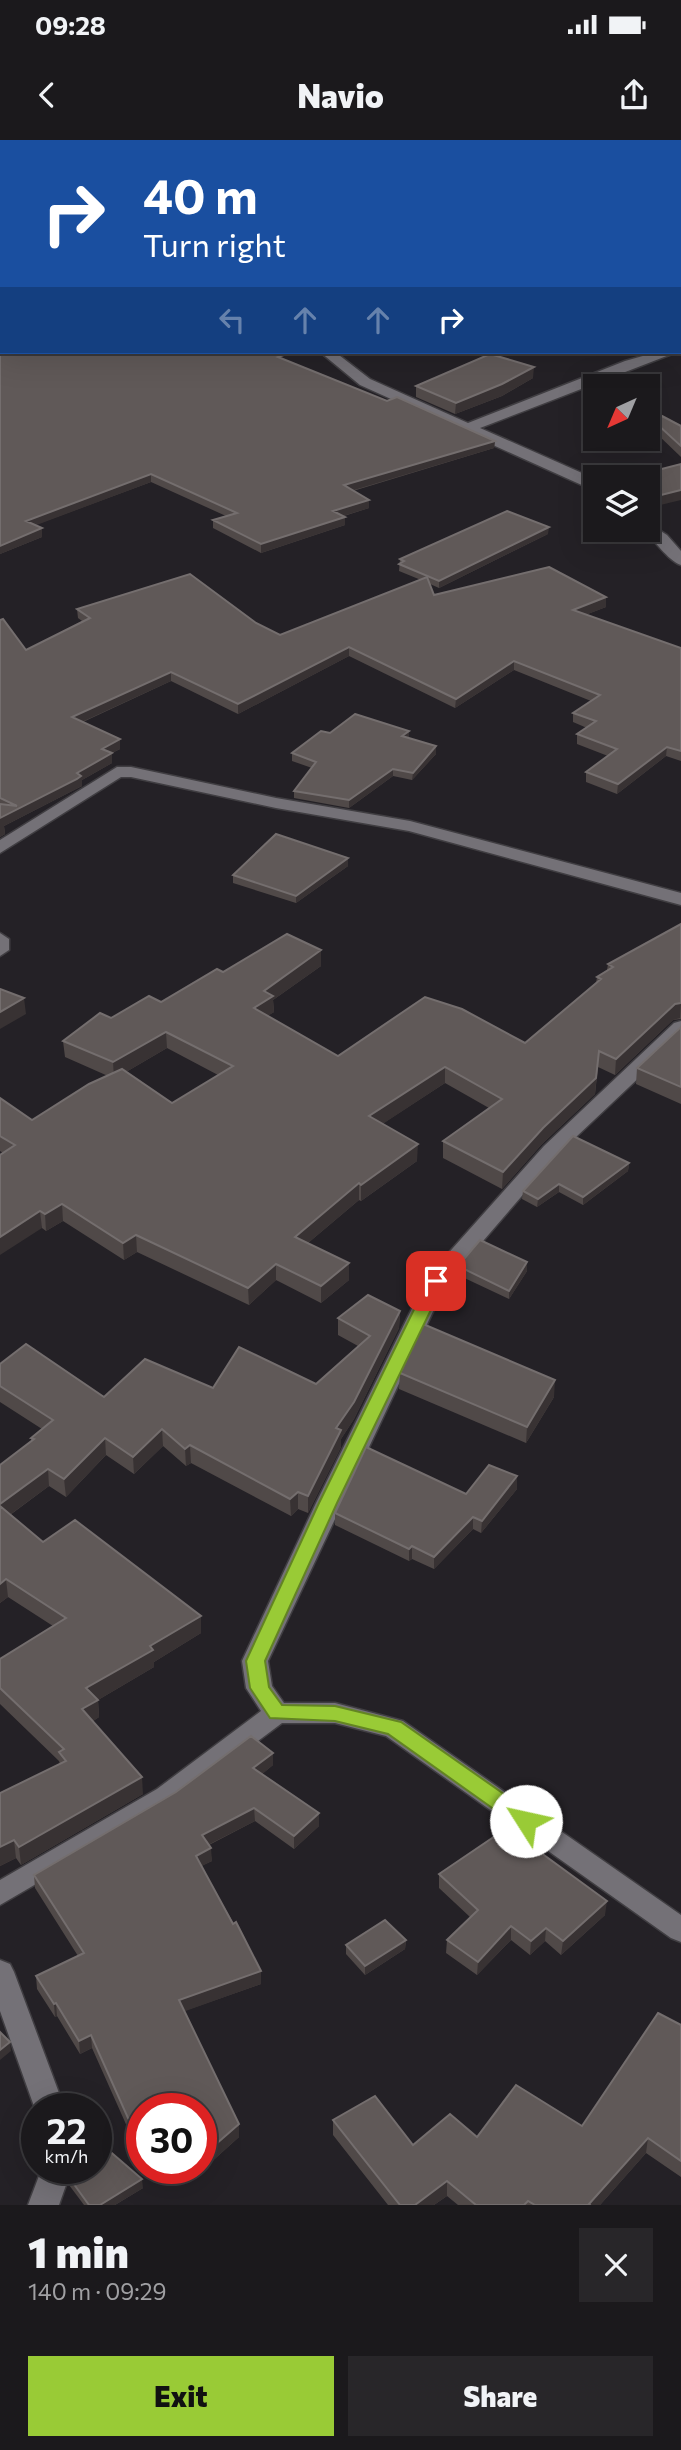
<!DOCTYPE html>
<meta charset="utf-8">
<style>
:root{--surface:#1b191c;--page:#282629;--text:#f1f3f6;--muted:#a0a0a3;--line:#39383b;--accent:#99cb36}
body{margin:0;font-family:Commissioner,sans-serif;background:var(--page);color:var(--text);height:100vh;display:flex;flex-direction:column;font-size:26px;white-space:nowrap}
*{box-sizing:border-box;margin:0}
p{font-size:23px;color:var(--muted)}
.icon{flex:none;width:38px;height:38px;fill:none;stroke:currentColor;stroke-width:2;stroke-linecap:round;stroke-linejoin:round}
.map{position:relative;height:2065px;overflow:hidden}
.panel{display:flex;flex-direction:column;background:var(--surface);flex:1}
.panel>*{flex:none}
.guide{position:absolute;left:0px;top:0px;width:682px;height:214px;box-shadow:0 7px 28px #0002,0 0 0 2px var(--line);background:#1a4fa0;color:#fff;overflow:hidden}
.needle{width:46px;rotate:224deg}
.controls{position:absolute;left:583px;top:234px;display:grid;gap:14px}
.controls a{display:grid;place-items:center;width:77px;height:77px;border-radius:0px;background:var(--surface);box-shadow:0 7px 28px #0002,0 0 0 2px var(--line);font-size:35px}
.speed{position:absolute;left:21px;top:1953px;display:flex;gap:14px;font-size:35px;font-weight:700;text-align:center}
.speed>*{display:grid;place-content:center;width:91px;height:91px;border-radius:50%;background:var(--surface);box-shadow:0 7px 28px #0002,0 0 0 2px var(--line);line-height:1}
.speed small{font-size:18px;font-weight:400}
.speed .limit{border:10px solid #d22;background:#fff;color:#111}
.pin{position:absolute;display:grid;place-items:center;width:60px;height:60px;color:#fff;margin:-30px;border-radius:14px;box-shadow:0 4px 10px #0006}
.me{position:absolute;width:77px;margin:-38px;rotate:305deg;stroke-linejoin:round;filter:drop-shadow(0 0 5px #0008)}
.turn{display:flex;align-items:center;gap:24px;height:147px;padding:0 28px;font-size:32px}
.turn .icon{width:91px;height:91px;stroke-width:2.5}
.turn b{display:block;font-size:49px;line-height:60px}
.lanes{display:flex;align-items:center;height:66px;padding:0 28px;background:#0003;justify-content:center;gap:35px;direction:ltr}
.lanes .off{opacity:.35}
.round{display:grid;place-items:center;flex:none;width:74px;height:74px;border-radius:0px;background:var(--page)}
.summary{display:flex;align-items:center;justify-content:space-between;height:119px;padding:0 28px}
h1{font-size:42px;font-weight:800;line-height:52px}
.primary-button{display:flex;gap:14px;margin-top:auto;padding:14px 28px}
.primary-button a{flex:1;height:80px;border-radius:0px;background:var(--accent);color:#111;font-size:28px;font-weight:800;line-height:80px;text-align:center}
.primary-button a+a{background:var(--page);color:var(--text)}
.status{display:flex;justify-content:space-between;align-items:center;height:49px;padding:0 35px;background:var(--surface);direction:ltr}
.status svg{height:19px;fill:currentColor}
header{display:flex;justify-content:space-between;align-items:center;height:91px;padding:0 28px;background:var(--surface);font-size:32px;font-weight:800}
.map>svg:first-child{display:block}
</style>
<div class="status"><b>09:28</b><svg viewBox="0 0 49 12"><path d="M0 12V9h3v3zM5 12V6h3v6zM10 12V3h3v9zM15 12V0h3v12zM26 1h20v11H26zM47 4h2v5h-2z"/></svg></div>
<header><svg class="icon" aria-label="back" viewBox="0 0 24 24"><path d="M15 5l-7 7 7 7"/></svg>Navio<svg class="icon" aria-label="share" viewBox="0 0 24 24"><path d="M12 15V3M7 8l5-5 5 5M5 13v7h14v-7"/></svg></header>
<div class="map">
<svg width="681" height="2065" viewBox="0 0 681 2065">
<rect width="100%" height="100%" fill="#242126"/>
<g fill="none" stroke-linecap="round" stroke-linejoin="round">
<defs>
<g id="minor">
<path d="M 225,0 L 238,0 L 240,2 L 227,2 Z"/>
<path d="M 320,212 L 335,212 L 370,239 L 468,283 L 625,221 L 657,212 L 677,212 L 480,288 L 591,337 L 595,340 L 595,351 L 360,245 Z"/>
<path d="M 648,383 L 667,395 L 681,411 L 681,425 C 667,420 655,400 643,390 L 648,390 Z"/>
<path d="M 117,627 L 131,627 L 276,658 L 410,681 L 681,753 L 681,765 L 409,691 L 276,668 L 131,637 L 121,637 L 0,713 L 0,700 Z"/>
<path d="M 0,793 L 9,799 L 9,810 L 0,816 Z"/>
<path d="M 681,881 L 681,898 L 558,1014 L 446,1144 L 268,1521 L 272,1546 L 284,1563 L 335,1563 L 403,1581 L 681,1775 L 681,1802 L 671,1798 L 386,1596 L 335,1583 L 282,1583 L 175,1663 L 0,1765 L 0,1740 L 157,1649 L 261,1571 L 246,1548 L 242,1521 L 316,1363 L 428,1136 L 544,1006 L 674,883 Z"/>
<path d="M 0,1820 L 10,1824 L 14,1832 L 65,1969 L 37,1969 L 37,1972 L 35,1969 L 0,1871 Z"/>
<path d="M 42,2028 L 72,2028 L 59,2065 L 28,2065 Z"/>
</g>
</defs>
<use href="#minor" stroke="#403e42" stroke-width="3"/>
<use href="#minor" fill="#747177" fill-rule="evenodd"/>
</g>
<g fill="#504948" fill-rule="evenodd">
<path d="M 0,0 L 174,0 L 169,2 L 2,2 L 2,43 L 0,42 Z"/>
<path d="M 2,190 L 284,219 L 387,261 L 495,301 L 494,308 L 353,351 L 369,368 L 344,376 L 345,377 L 345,385 L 261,413 L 213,388 L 213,380 L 226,376 L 151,342 L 35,385 L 42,397 L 0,414 Z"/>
<path d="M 533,238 L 502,256 L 455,274 L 416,257 L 416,246 Z"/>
<path d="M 657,284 L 681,286 L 681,317 L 656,293 Z"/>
<path d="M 681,324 L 652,367 L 648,350 L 646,333 Z"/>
<path d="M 548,394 L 439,448 L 430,444 L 434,455 L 606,467 L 585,475 L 681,508 L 681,621 L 666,616 L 617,654 L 586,642 L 586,632 L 608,616 L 577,604 L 577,594 L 587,588 L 573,582 L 573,573 L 591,561 L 514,530 L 455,568 L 349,516 L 238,574 L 171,541 L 83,582 L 120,609 L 112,613 L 112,623 L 82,640 L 82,646 L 78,648 L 4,686 L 5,694 L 0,697 L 0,480 L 26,510 L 82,481 L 78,478 L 77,469 L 256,483 L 280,495 L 421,440 L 399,431 L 400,419 Z"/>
<path d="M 409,591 L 409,598 L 436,614 L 412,640 L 393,636 L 349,668 L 294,658 L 294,651 L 312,628 L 292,621 L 292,613 L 330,593 Z"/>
<path d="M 348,718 L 348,726 L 296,763 L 233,743 L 233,735 Z"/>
<path d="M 681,784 L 681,879 L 673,880 L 615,935 L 598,927 L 595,954 L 542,1004 L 502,1049 L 443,1018 L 443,1001 L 489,968 L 445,943 L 382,984 L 417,1021 L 361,1061 L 359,1060 L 308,1103 L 349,1123 L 349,1140 L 321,1163 L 276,1140 L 249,1165 L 137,1112 L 124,1120 L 63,1081 L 46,1091 L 42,1088 L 3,1013 L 0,1011 L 0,958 L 32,980 L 108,936 L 65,917 L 63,901 L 111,878 L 161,862 L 223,832 L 321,810 L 321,826 L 273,860 L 274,872 L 267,876 L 338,916 L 525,903 L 596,843 L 597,837 L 607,830 L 608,824 ZM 167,908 L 218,935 L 172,963 L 126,932 Z"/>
<path d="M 681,887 L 681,964 L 636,944 L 637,928 Z"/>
<path d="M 629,1023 L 628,1031 L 583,1065 L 559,1052 L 537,1067 L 522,1059 L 523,1051 Z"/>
<path d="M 458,1126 L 527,1131 L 509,1159 L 458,1135 Z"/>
<path d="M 400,1171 L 399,1188 L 354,1279 L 341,1299 L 341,1307 L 308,1373 L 298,1369 L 291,1376 L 191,1323 L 186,1326 L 163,1306 L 134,1334 L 106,1315 L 66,1357 L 49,1346 L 10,1375 L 43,1402 L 201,1493 L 154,1522 L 154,1527 L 98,1560 L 99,1577 L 93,1581 L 143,1654 L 21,1725 L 16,1718 L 0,1726 L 0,1653 L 60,1624 L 59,1621 L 0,1564 L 0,1519 L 53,1486 L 8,1457 L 0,1463 L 0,1325 L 31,1301 L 31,1298 L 42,1289 L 0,1262 L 0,1224 L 104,1257 L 213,1248 L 316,1244 L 358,1206 L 338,1195 L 338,1178 Z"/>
<path d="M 400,1233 L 554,1257 L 526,1303 L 399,1249 Z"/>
<path d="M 517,1349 L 481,1393 L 473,1389 L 434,1429 L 412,1419 L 409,1421 L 335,1385 L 335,1373 L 466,1354 Z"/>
<path d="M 273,1613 L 273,1625 L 262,1634 L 319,1686 L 294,1709 L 255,1681 L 209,1705 L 212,1721 L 201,1726 L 261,1831 L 261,1844 L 184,1871 L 239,1997 L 208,2025 L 201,2019 L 201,1969 L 142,1969 L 142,2010 L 129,1991 L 92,1908 L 80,1914 L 57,1876 L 55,1877 L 37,1849 L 36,1836 L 78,1816 L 35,1748 L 34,1735 Z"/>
<path d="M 439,1734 L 605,1775 L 561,1815 L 545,1801 L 530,1815 L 511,1800 L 477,1835 L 446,1813 L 447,1800 L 470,1777 L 439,1748 Z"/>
<path d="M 406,1800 L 405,1809 L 365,1835 L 346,1814 L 346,1805 Z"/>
<path d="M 681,1885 L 681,2037 L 646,2013 L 600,2065 L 458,2065 L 447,2056 L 434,2065 L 388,2065 L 333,1995 L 333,1980 L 413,2005 L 477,1997 L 582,1986 Z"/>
<path d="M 68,2036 L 143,2048 L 115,2065 L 84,2065 L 69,2045 Z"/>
</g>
<g fill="#383233">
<path d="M 144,0 L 174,0 L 169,2 L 138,2 Z"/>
<path d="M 534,227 L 533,238 L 502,256 L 455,274 L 456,263 Z"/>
<path d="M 495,301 L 494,308 L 344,353 L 344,345 Z"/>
<path d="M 151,334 L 151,342 L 26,389 L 26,381 Z"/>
<path d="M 681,350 L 681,360 L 652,367 L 653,357 Z"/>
<path d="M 369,360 L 369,368 L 333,379 L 333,371 Z"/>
<path d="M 345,377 L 345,385 L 261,413 L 261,404 Z"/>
<path d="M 549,387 L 548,394 L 439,448 L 439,441 Z"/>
<path d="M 42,388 L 42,397 L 0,414 L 0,406 Z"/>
<path d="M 606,457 L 606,467 L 572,480 L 573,470 Z"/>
<path d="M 349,507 L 349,516 L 238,574 L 238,564 Z"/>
<path d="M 514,521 L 514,530 L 455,568 L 456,559 Z"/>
<path d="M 171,532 L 171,541 L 73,586 L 72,577 Z"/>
<path d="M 409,591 L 409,599 L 402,596 Z"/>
<path d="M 120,599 L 120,609 L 112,613 L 112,623 L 82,640 L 82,646 L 78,648 L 4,686 L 5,694 L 0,697 L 0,678 L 77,633 L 102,609 Z"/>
<path d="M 436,606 L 436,614 L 412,640 L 413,633 Z"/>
<path d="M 667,607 L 666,616 L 617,654 L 618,644 Z"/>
<path d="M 393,629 L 393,636 L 349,668 L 349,660 Z"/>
<path d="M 348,718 L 348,726 L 296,763 L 296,756 Z"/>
<path d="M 321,810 L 321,826 L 273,860 L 274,872 L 254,885 L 254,868 L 264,851 Z"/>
<path d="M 24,858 L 26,874 L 0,889 L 0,872 Z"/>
<path d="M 681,863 L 680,878 L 673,880 L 615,935 L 616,919 L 675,864 Z"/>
<path d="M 166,892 L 167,908 L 114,939 L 113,922 Z"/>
<path d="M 599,911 L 595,954 L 542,1004 L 502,1049 L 503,1032 Z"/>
<path d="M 445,927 L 445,943 L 369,993 L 369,976 Z"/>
<path d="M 418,1004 L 417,1021 L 361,1061 L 361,1045 Z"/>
<path d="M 629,1023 L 628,1031 L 583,1065 L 583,1057 Z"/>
<path d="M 359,1043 L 359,1060 L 295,1114 L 295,1097 Z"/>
<path d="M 559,1044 L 559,1052 L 537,1067 L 538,1059 Z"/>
<path d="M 62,1064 L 63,1081 L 46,1091 L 45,1074 Z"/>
<path d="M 40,1071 L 42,1088 L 0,1115 L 0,1097 Z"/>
<path d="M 136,1095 L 137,1112 L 124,1120 L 123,1103 Z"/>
<path d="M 527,1122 L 527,1131 L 509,1159 L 509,1151 Z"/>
<path d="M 349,1123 L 349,1140 L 321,1163 L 321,1146 Z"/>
<path d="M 276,1124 L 276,1140 L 249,1165 L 248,1148 Z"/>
<path d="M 400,1171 L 399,1188 L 354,1279 L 341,1299 L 341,1307 L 308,1373 L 308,1356 L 336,1288 Z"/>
<path d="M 555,1240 L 554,1257 L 526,1303 L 527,1287 Z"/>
<path d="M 162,1289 L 163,1306 L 134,1334 L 133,1317 Z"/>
<path d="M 105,1298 L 106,1315 L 66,1357 L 64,1339 Z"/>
<path d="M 190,1305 L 191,1323 L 186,1326 L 185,1309 Z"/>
<path d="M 48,1329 L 49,1346 L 0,1382 L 0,1364 Z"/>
<path d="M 517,1336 L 517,1349 L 481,1393 L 482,1381 Z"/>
<path d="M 298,1352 L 298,1369 L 291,1376 L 290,1359 Z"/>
<path d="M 473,1377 L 473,1389 L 434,1429 L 434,1417 Z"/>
<path d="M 412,1406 L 412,1419 L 409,1421 L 409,1409 Z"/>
<path d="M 6,1439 L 8,1457 L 0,1463 L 0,1444 Z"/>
<path d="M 201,1476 L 201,1493 L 154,1522 L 154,1527 L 98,1560 L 99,1577 L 84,1587 L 82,1569 L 86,1548 L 150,1506 Z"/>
<path d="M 273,1613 L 273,1625 L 254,1641 L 253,1628 Z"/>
<path d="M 142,1637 L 143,1654 L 21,1725 L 19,1707 Z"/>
<path d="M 254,1668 L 255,1681 L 202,1708 L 202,1695 Z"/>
<path d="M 319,1673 L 319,1686 L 294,1709 L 294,1696 Z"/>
<path d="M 14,1700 L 16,1718 L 0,1726 L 0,1707 Z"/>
<path d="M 211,1708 L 212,1721 L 196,1729 L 196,1716 Z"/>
<path d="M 607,1761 L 605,1775 L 561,1815 L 563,1801 Z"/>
<path d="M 511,1786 L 511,1800 L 477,1835 L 478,1822 Z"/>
<path d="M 546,1788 L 545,1801 L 530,1815 L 531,1801 Z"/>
<path d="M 406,1800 L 405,1809 L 365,1835 L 365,1826 Z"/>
<path d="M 261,1831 L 261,1844 L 180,1873 L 179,1860 Z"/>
<path d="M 56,1863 L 57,1876 L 55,1877 L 54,1864 Z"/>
<path d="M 91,1895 L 92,1908 L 80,1914 L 79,1901 Z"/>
<path d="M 10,1902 L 11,1911 L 0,1920 L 0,1910 Z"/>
<path d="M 239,1984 L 239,1997 L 208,2025 L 207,2012 Z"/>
<path d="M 648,1998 L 646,2013 L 600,2065 L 589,2065 Z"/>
<path d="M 142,2039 L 143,2048 L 115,2065 L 100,2065 Z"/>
<path d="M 447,2041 L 447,2056 L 434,2065 L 415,2065 Z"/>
</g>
<g fill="#605958" stroke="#746e6e" stroke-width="2">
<path d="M 0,0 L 144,0 L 138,2 L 2,2 L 2,33 L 0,32 Z"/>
<path d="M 354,0 L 681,0 L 681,14 L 681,2 L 355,2 L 352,1 Z"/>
<path d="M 0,84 L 2,84 L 2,142 L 0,141 Z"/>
<path d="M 2,190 L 2,212 L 276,212 L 284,215 L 278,217 L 387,261 L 397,257 L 495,301 L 344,345 L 369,360 L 333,371 L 345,377 L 261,404 L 213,380 L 237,373 L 151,334 L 26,381 L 42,388 L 0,406 L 0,191 Z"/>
<path d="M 490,214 L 534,227 L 502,244 L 456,263 L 416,246 Z"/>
<path d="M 662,276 L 681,286 L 681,306 L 657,284 Z"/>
<path d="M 681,324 L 681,350 L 653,357 L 646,333 Z"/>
<path d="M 507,371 L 549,387 L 439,441 L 399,424 L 404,421 L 400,419 Z"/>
<path d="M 549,427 L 606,457 L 573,470 L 681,508 L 681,611 L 667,607 L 618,644 L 586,632 L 617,609 L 577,594 L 596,581 L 573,573 L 600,555 L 514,521 L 456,559 L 349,507 L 238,564 L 171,532 L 72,577 L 120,599 L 102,609 L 112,613 L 77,633 L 81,636 L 77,639 L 0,678 L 0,664 L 17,666 L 0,658 L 0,480 L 3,479 L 26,510 L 90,478 L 77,469 L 190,434 L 256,483 L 280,495 L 427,437 L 434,455 Z"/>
<path d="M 355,574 L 409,591 L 402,596 L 436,606 L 413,633 L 393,629 L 349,660 L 294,651 L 316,622 L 292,613 L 321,591 L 330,593 Z"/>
<path d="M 276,694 L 348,718 L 296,756 L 233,735 Z"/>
<path d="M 681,784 L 681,863 L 675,864 L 616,919 L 599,911 L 596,938 L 543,988 L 503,1032 L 443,1001 L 502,959 L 445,927 L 369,976 L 418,1004 L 361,1045 L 359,1043 L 295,1097 L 349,1123 L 321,1146 L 276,1124 L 248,1148 L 136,1095 L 123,1103 L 62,1064 L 45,1074 L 40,1071 L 0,1097 L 0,1015 L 15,1005 L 0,996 L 0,958 L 32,980 L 89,944 L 122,929 L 172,963 L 233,926 L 166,892 L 113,922 L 63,901 L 100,873 L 111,878 L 149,856 L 161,862 L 217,829 L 223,832 L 287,794 L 321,810 L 264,851 L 273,856 L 254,868 L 338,916 L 425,857 L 462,869 L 525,903 L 601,839 L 597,837 L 613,827 L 608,824 Z"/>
<path d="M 0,849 L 24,858 L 0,872 Z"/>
<path d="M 681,887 L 681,947 L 637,928 Z"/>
<path d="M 573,996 L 629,1023 L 583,1057 L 559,1044 L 538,1059 L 523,1051 Z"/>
<path d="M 480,1100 L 527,1122 L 509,1151 L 458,1126 Z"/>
<path d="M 368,1155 L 400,1171 L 354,1262 L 336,1288 L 341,1290 L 308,1356 L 298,1352 L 290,1359 L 190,1305 L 185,1309 L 162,1289 L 133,1317 L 105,1298 L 64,1339 L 48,1329 L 0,1364 L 0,1325 L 34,1299 L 31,1298 L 53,1280 L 0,1246 L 0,1224 L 26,1204 L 104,1257 L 145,1219 L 213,1248 L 239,1207 L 316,1244 L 370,1196 L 338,1178 Z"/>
<path d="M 423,1184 L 555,1240 L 527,1287 L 400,1233 Z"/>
<path d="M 366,1307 L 466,1354 L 489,1325 L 517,1336 L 482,1381 L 473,1377 L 434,1417 L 412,1406 L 409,1409 L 335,1373 Z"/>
<path d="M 0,1366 L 43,1402 L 75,1380 L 201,1476 L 150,1506 L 153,1510 L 86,1548 L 98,1560 L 82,1569 L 142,1637 L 19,1707 L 14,1700 L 0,1707 L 0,1653 L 66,1621 L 59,1612 L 64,1609 L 0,1548 L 0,1519 L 66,1478 L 6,1439 L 0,1444 Z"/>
<path d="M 251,1596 L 273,1613 L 253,1628 L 319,1673 L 294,1696 L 254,1668 L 202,1695 L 211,1708 L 196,1716 L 233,1784 L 236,1782 L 261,1831 L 179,1860 L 239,1984 L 207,2012 L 201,2007 L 201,1969 L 142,1969 L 142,1999 L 128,1978 L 91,1895 L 79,1901 L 56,1863 L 54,1864 L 36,1836 L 84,1813 L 34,1735 L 176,1652 Z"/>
<path d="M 507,1688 L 607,1761 L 563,1801 L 546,1788 L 531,1801 L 511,1786 L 478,1822 L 447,1800 L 478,1770 L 439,1734 Z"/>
<path d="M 385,1780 L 406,1800 L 365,1826 L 346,1805 Z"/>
<path d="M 658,1873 L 681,1885 L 681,2021 L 648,1998 L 589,2064 L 590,2065 L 535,2065 L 528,2061 L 524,2065 L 476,2065 L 447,2041 L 415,2065 L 400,2065 L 333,1980 L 375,1956 L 413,2005 L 450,1974 L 477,1997 L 516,1945 L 582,1986 Z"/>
<path d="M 0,1892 L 10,1902 L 0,1910 Z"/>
<path d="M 106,2008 L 142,2039 L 100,2065 L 89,2065 L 68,2036 L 72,2028 L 96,2028 L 96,2013 Z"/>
</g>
<path fill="#99cb36" stroke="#638423" stroke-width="2" d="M 436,1136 L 445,1141 L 337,1363 L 265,1521 L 269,1547 L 282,1565 L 335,1566 L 401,1582 L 534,1675 L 537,1681 L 534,1687 L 526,1689 L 519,1687 L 388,1594 L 335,1581 L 270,1578 L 250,1548 L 246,1521 L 319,1363 L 428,1141 Z"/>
</svg>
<div class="controls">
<a><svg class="needle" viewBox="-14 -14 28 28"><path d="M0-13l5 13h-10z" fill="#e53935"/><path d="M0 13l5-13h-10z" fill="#a0a0a3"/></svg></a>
<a><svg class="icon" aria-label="layers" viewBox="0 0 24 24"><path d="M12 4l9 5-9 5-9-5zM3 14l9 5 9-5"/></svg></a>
</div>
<div class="speed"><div>22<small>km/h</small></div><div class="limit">30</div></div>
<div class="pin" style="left:436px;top:1141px;background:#d93025"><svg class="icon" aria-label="arrive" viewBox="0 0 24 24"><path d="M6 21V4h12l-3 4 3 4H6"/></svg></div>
<svg class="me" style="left:526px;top:1681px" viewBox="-20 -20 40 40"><circle r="19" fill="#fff"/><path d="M0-13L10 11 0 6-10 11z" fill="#99cb36"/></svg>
<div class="guide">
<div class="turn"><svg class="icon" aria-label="right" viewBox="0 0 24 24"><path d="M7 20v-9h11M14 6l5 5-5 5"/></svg><div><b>40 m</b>Turn right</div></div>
<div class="lanes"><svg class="icon off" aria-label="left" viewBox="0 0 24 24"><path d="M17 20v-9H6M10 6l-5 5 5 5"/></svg><svg class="icon off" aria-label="ahead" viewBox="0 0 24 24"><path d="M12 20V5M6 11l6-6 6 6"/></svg><svg class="icon off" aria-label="ahead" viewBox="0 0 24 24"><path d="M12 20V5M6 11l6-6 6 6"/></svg><svg class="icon" aria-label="right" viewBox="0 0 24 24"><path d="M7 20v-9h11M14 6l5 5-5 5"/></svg></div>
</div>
</div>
<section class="panel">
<div class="summary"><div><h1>1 min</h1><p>140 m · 09:29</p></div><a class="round"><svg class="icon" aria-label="close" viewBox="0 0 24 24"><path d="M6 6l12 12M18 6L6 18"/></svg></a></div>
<div class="primary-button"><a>Exit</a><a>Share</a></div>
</section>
